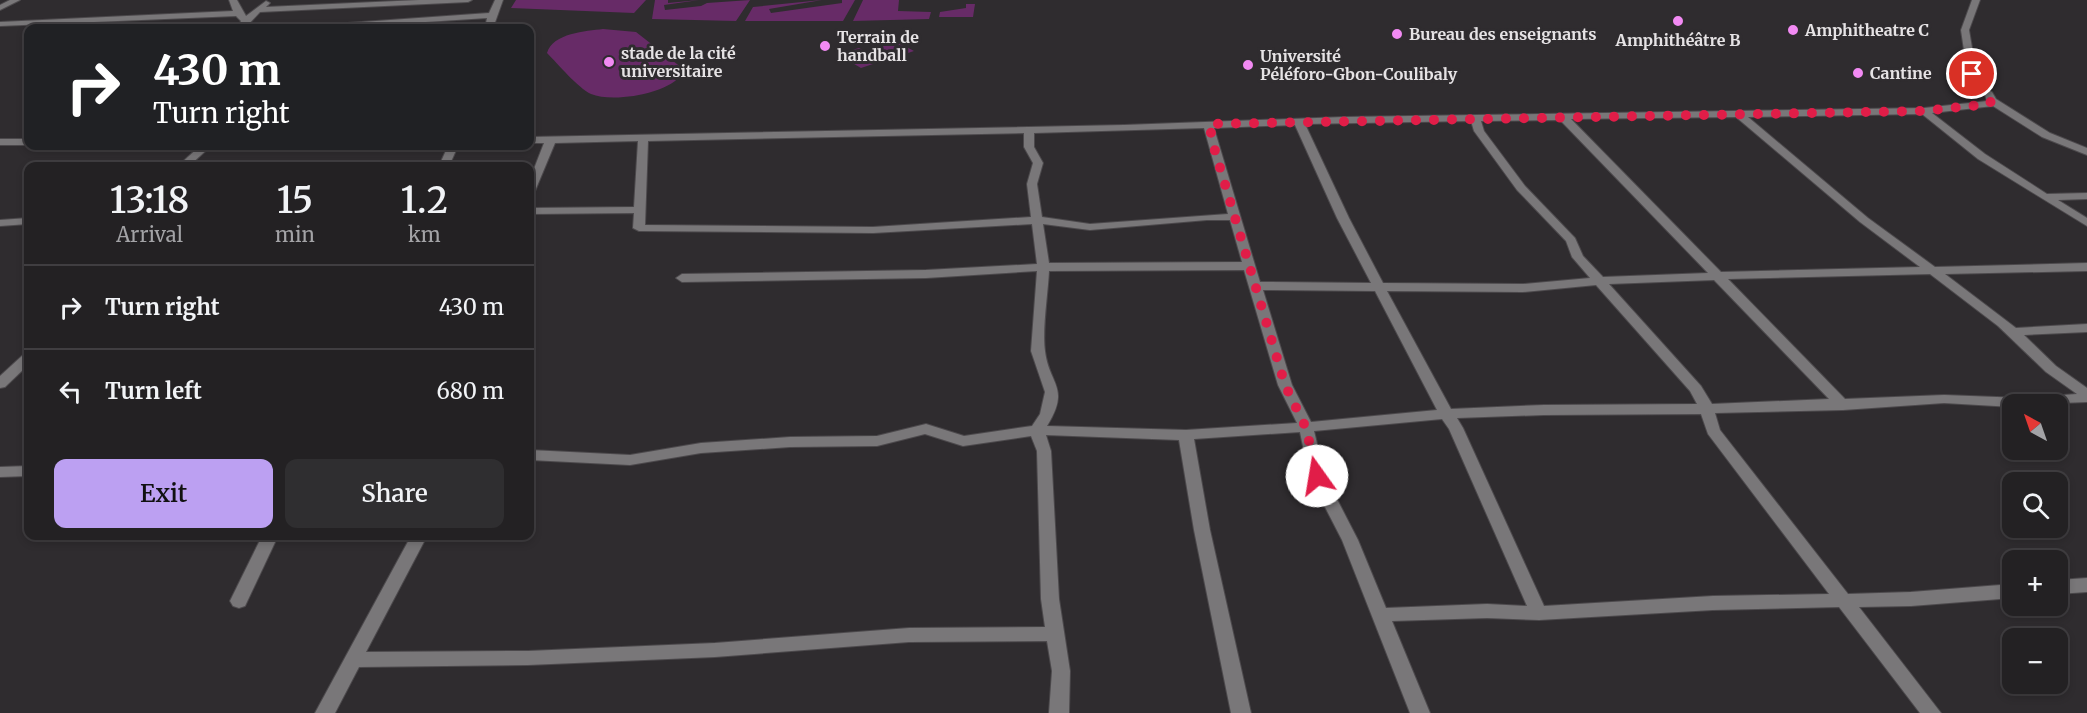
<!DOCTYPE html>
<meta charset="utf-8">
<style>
:root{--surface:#232123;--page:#2f2e30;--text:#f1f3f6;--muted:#a3a3a6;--line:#403e41;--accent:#bca0f2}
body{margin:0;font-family:Merriweather,serif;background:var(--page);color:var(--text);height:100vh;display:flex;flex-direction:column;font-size:22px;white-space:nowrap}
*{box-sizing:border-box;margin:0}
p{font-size:20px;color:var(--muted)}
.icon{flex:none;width:33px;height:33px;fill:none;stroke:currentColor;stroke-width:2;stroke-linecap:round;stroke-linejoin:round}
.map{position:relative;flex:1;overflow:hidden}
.panel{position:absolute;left:24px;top:162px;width:510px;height:378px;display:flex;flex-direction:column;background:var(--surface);border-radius:12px;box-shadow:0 3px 9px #0003,0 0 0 2px var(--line)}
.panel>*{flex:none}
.top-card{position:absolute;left:24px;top:24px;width:510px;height:126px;border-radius:12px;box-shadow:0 3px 9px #0003,0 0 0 2px var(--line);background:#202124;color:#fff;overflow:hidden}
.needle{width:39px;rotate:320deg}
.controls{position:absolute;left:2002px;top:394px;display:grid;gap:12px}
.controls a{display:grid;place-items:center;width:66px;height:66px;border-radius:12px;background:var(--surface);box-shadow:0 3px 9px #0003,0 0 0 2px var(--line);font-size:30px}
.pin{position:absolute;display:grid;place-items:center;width:51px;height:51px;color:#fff;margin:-26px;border:3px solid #fff;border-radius:50%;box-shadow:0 2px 6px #0007}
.me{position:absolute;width:66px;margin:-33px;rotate:347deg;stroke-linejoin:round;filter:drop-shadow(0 0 4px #0008)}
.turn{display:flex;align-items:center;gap:21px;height:126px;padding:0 30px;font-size:27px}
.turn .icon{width:78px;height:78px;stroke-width:2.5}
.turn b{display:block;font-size:42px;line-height:51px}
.eta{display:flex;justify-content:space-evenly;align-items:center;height:102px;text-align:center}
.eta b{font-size:36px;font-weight:600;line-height:42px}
.cta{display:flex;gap:12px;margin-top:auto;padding:12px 30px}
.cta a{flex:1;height:69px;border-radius:12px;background:var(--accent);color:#111;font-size:24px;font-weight:600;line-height:69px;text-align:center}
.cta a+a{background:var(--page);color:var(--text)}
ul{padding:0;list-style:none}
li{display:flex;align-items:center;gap:18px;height:84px;padding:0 30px;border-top:2px solid var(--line)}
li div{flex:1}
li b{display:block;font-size:22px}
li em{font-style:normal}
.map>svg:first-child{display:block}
</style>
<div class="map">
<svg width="2087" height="713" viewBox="0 0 2087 713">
<rect width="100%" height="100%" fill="#2f2c2f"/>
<g fill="#672b67">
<path d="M 516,0 L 646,0 L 634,13 L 511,8 Z"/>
<path d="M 655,0 L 668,0 L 668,3 L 699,0 L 664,5 L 665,10 L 701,6 L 707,3 L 750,0 L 736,21 L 652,19 Z"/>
<path d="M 822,0 L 769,9 L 771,13 L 842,3 L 842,0 L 855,0 L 843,21 L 745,21 L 753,7 Z"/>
<path d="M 863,0 L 899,0 L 898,11 L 931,12 L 929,19 L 853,21 Z"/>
<path d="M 966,4 L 975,4 L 973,17 L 939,17 L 940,12 L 966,8 Z"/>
<path d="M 603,29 L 636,32 L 682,68 L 682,74 C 668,94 613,103 591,94 C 578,88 558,64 547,53 C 553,33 586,31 603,29 Z"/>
<path d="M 890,38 L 914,51 L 893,58 L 870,44 Z"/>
<path d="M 859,48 L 882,61 L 861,68 L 837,54 Z"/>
</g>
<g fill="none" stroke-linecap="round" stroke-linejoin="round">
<defs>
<g id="minor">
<path d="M 10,0 L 20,0 L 0,10 L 0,5 Z"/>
<path d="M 229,0 L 237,0 L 246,16 L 266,1 L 270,3 L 266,7 L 419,0 L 472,0 L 468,2 L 260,12 L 245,28 L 237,28 L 241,21 L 236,16 L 0,26 L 0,22 L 233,11 Z"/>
<path d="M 495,0 L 503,0 L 493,28 L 485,28 L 487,18 L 334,28 L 301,28 L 305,26 L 489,13 Z"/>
<path d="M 1972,0 L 1980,0 L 1969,30 L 1978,83 L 1992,92 L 1996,99 L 2050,133 L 2087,148 L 2087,155 L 2042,137 L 1993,106 L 1932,113 L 1985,154 L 2047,194 L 2087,193 L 2087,199 L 2058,200 L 2087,218 L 2087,226 L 1978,159 L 1922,114 L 1748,117 L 1868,218 L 1935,267 L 2087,263 L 2087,271 L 1945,274 L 2016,328 L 2087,324 L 2087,332 L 2024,335 L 2056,366 L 2087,388 L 2087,402 L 2013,405 L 2013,407 L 1944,403 L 1843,410 L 1715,413 L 1720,430 L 1848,594 L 1911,592 L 2013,584 L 2013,598 L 1911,606 L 1859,607 L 1941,713 L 1920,713 L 1839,607 L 1713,610 L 1539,620 L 1487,618 L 1392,621 L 1430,713 L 1410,713 L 1342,540 L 1309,476 L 1300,432 L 1194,439 L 1210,530 L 1251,713 L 1231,713 L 1194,530 L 1179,440 L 1046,435 L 1051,451 L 1059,599 L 1070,671 L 1069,713 L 1049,713 L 1052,671 L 1047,641 L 909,642 L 715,657 L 528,665 L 359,667 L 335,713 L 315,713 L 411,536 L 427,536 L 366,652 L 528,651 L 715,643 L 909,628 L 1045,627 L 1041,599 L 1037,451 L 1031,436 L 963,446 L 925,434 L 877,446 L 790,447 L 701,453 L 630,465 L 530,460 L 530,450 L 630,455 L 701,443 L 790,437 L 877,436 L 926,424 L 964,436 L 1032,426 L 1040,414 L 1045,392 L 1031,351 L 1037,271 L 926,278 L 682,282 L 676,278 L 682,274 L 926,270 L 1037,264 L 1032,224 L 873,233 L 639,231 L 633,228 L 634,213 L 530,214 L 530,208 L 634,207 L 638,141 L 555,143 L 535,191 L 530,194 L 530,179 L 544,143 L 530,143 L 530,137 L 1124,125 L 1343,117 L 1924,108 L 1987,101 L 1985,95 L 1969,84 L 1961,30 ZM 1736,117 L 1860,222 L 1920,267 L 1721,272 L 1571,119 ZM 1560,120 L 1708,273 L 1603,277 L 1583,256 L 1575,238 L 1525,186 L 1484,131 L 1481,121 ZM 1471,121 L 1474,131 L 1517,190 L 1566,241 L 1572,257 L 1590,278 L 1523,284 L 1383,283 L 1349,218 L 1305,124 ZM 1295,125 L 1337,218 L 1371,283 L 1260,282 L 1214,128 ZM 1204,128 L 1228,214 L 1090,224 L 1042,217 L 1037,184 L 1043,163 L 1034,147 L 1034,133 ZM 1024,133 L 1024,147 L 1033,163 L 1027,184 L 1031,217 L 873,227 L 645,225 L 648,141 ZM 1207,220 L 1230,220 L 1242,262 L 1049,263 L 1043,224 L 1090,230 ZM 1244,270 L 1278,385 L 1297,423 L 1186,430 L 1047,426 C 1071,387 1049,385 1045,351 C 1042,330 1048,293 1049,271 ZM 1930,274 L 1998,326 L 2046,372 L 2077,394 L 2023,398 L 1944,395 L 1845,399 L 1728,279 ZM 1714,280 L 1829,399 L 1712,404 L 1701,386 L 1609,284 ZM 1596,285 L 1690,391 L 1697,404 L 1544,405 L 1451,409 L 1387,291 L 1523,292 ZM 1263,290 L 1375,291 L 1437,410 L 1311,422 L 1292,385 ZM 1701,414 L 1708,434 L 1829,594 L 1713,596 L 1544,606 L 1463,428 L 1457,418 L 1544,415 ZM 1442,419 L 1449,429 L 1527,606 L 1487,604 L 1386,608 L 1358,540 L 1325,476 L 1314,431 Z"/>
<rect x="0" y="139" width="28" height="6"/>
<path d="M 200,146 L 211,146 L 189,166 L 178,166 Z"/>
<path d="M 448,146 L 458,146 L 449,166 L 439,166 Z"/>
<path d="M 28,218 L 28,224 L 0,226 L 0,220 Z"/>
<path d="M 28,354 L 28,365 L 5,387 L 0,388 L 0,376 L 23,355 Z"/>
<path d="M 28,466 L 28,476 L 0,477 L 0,467 Z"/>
<path d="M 262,536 L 278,536 L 245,606 L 239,608 L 233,606 L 230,601 Z"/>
<path d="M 2087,578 L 2087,592 L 2058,594 L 2058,580 Z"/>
</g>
</defs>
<use href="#minor" stroke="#4c494c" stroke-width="2"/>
<use href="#minor" fill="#797779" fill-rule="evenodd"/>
</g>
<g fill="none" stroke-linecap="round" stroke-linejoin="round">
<path stroke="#e11d48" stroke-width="10" stroke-dasharray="0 18" d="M 1317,476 L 1306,428 L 1285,385 L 1215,151 L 1209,124 L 1924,111 L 1989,104 L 1992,100 L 1989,94 L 1974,84 L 1972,74"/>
</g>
<g fill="#f28af3" stroke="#2f2c2f" stroke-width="2">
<circle cx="1678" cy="21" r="6"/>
<circle cx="1793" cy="30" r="6"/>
<circle cx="1397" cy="34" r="6"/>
<circle cx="825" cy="46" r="6"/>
<circle cx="609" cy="62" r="6"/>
<circle cx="1248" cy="65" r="6"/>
<circle cx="1858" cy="73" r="6"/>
</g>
<g text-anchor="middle" stroke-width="6" stroke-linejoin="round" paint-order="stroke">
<g font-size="16" font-weight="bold" fill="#e6e3e5" stroke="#2f2c2f" text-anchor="start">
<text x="1805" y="36">Amphitheatre C</text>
<text x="1409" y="40">Bureau des enseignants</text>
<text x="837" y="43">Terrain de<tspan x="837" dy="18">handball</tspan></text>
<text x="1678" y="46" text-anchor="middle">Amphithéâtre B</text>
<text x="621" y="59">stade de la cité<tspan x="621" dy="18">universitaire</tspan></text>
<text x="1260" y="62">Université<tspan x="1260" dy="18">Péléforo-Gbon-Coulibaly</tspan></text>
<text x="1870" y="79">Cantine</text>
</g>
</g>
</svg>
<div class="controls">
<a><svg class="needle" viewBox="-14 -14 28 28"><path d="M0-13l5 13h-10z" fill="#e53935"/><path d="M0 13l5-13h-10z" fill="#a3a3a6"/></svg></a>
<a><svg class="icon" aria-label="search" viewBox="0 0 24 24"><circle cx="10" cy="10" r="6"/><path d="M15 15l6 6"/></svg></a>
<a>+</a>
<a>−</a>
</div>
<div class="pin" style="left:1972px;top:74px;background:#d93025"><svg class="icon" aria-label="arrive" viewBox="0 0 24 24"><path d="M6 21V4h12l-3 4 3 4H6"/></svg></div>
<svg class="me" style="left:1317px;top:476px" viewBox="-20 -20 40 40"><circle r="19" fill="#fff"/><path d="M0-13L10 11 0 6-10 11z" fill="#e11d48"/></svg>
<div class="top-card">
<div class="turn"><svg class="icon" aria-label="right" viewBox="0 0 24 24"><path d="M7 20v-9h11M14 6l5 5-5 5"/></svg><div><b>430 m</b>Turn right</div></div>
</div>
<section class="panel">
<div class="eta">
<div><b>13:18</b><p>Arrival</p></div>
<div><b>15</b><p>min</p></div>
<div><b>1.2</b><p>km</p></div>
</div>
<ul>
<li><svg class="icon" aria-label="right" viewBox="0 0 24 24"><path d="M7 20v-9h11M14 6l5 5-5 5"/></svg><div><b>Turn right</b></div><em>430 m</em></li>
<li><svg class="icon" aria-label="left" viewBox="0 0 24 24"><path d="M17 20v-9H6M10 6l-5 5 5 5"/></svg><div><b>Turn left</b></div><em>680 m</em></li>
</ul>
<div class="cta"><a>Exit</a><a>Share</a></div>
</section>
</div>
